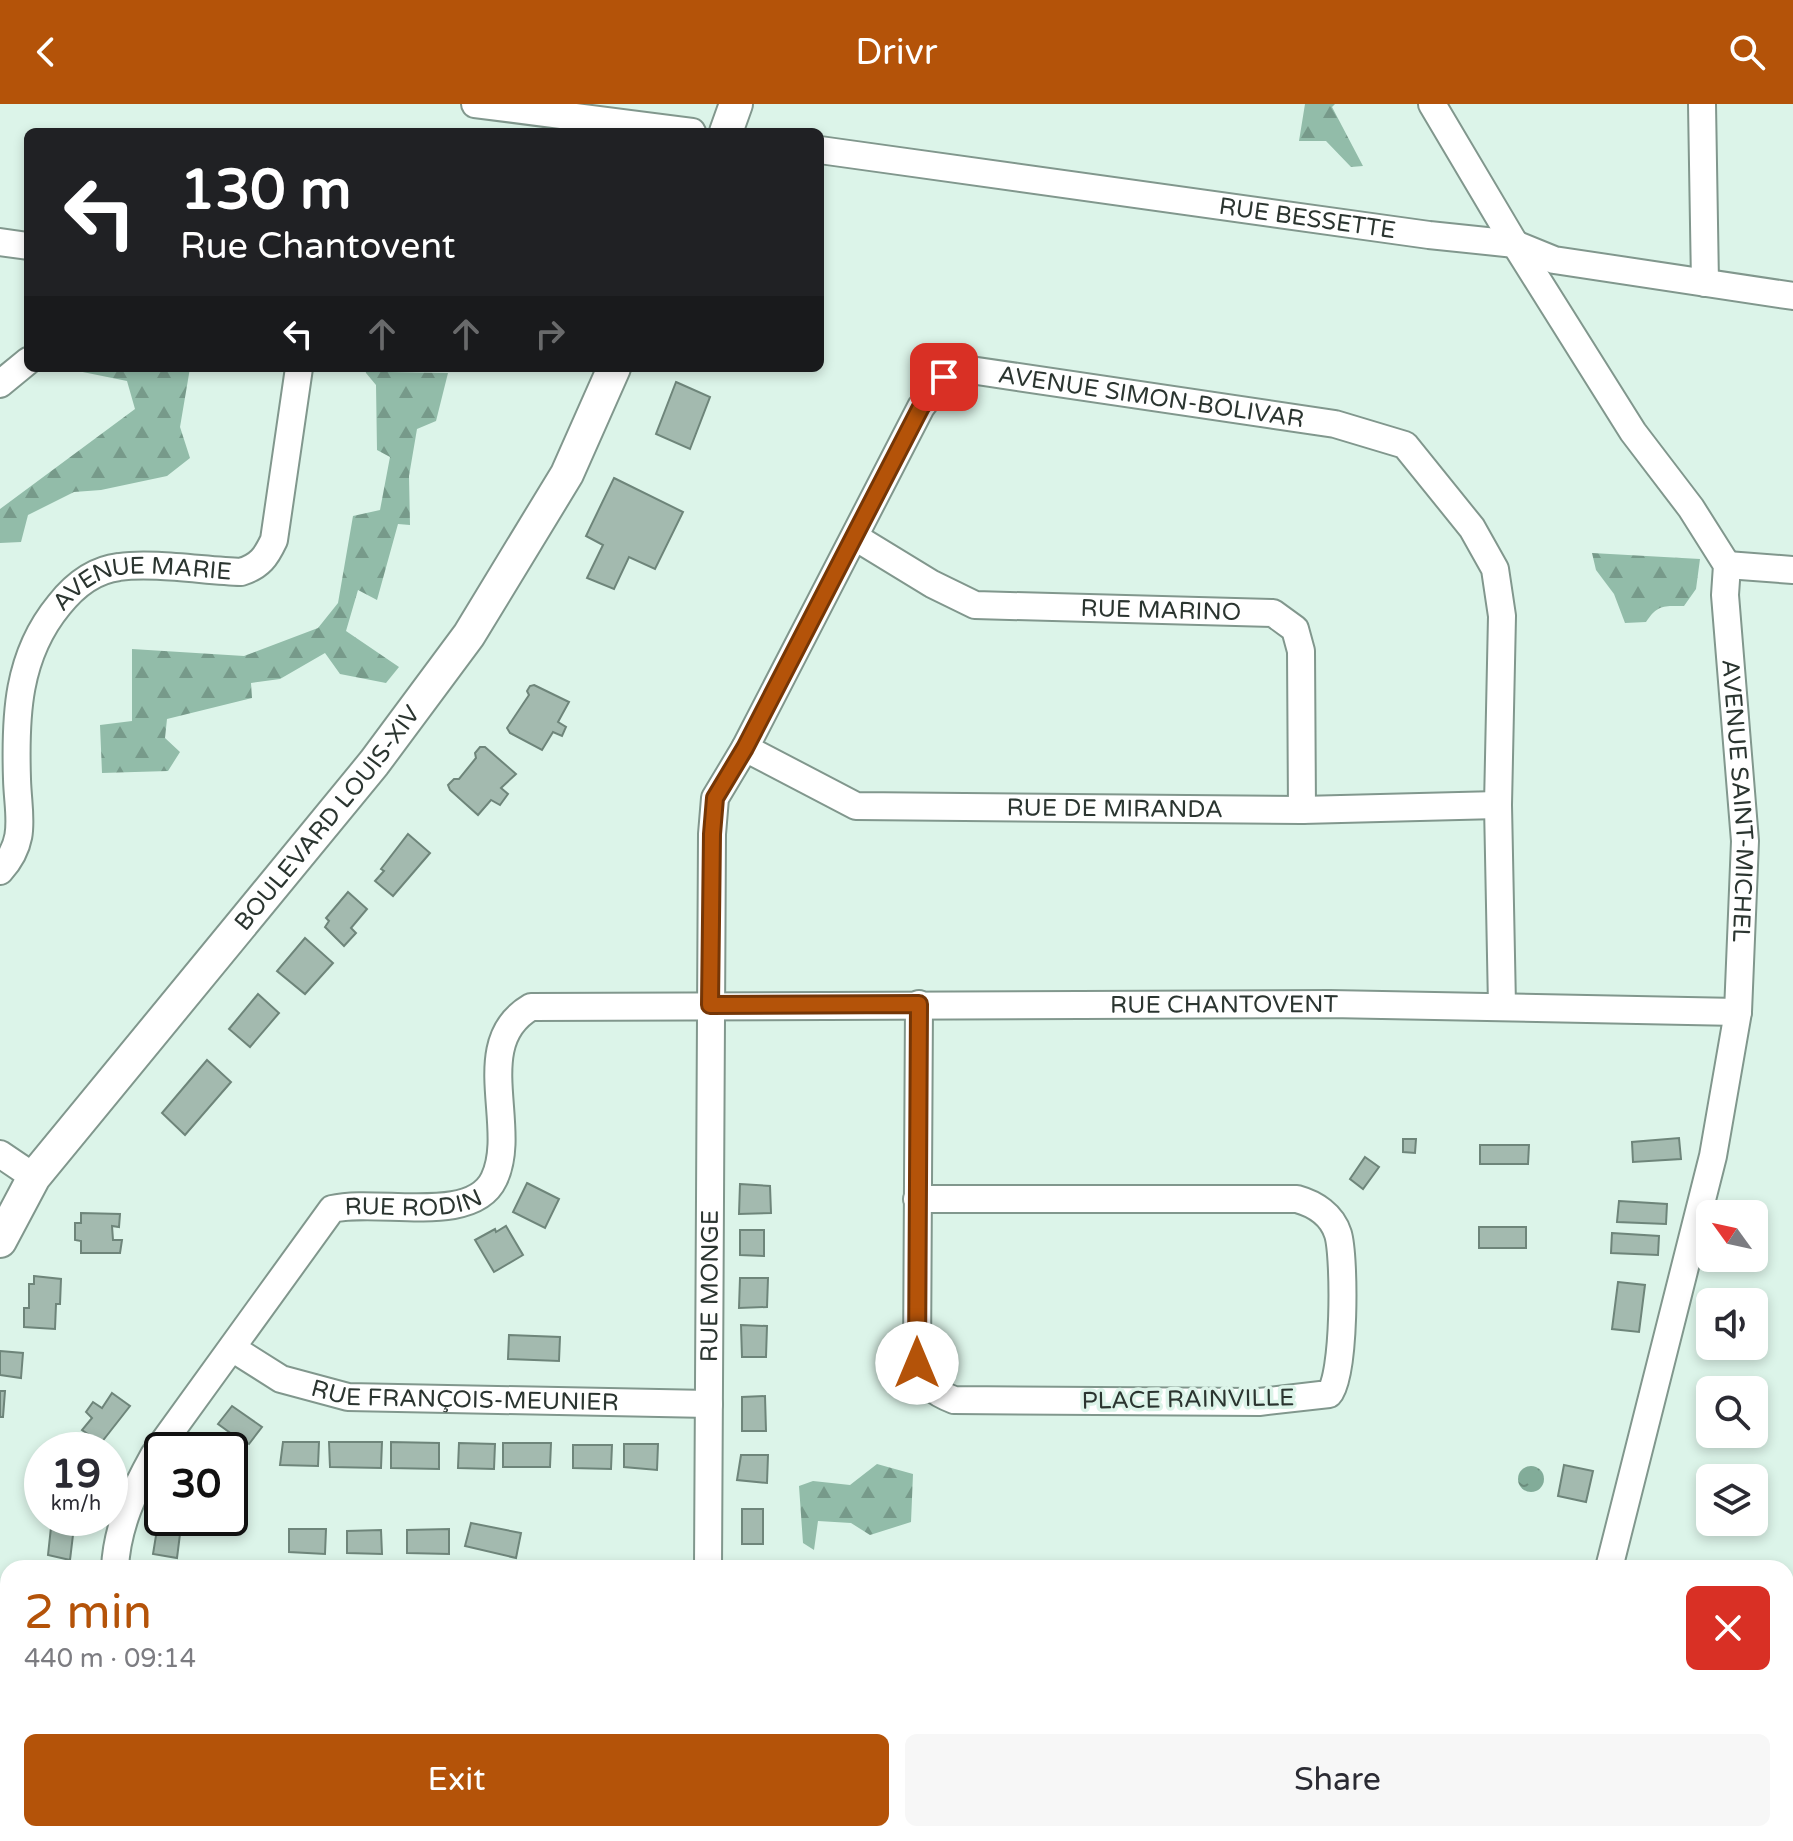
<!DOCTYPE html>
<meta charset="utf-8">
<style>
:root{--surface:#fff;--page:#f7f7f7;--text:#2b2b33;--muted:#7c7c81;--accent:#b45309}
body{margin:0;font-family:"Varela Round",sans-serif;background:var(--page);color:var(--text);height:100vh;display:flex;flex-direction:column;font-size:30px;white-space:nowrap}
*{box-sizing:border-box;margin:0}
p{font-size:26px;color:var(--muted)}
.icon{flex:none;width:44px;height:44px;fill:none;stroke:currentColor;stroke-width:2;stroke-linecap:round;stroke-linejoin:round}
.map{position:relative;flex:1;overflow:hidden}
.details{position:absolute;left:0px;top:1456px;width:1794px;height:282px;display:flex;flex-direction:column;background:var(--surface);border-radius:24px 24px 0 0;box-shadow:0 4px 12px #0003}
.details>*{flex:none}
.banner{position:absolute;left:24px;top:24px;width:800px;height:244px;border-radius:12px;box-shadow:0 4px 12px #0003;background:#202124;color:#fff;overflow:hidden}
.needle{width:52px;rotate:303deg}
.controls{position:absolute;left:1696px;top:1096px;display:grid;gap:16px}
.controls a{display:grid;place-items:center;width:72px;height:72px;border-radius:12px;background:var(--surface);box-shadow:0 4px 12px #0003;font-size:40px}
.speed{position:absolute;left:24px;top:1328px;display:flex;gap:16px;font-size:40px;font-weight:700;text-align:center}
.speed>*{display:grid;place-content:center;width:104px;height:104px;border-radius:50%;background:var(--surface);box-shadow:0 4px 12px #0003;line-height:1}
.speed small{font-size:20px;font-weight:400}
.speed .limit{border:4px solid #111;border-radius:12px;background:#fff;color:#111}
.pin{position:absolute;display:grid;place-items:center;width:68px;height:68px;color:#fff;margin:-34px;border-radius:16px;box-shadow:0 4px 12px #0006}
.me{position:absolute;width:88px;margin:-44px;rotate:0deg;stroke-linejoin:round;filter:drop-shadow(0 0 6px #0008)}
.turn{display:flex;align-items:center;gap:28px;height:168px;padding:0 24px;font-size:36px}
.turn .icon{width:104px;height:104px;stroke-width:2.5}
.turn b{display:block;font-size:56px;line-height:68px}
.lanes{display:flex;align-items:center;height:76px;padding:0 24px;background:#0003;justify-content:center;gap:40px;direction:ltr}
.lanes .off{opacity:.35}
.round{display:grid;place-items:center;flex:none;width:84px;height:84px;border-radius:12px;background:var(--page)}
.headline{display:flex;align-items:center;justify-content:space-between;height:136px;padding:0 24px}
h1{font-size:48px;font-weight:600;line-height:60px;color:var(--accent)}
.action{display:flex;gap:16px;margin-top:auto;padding:16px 24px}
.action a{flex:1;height:92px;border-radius:12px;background:var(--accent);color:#fff;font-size:32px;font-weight:600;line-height:92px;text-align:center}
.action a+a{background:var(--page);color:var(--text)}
header{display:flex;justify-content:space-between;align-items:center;height:104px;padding:0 24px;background:var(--accent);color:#fff;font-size:36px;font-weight:600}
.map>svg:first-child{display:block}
</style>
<header><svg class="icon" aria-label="back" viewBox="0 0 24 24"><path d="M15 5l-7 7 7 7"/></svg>Drivr<svg class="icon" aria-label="search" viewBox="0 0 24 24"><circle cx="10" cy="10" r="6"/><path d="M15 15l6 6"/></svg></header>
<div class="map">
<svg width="1793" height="1737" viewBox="0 0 1793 1737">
<defs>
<pattern id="forest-firs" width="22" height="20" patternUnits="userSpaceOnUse" patternTransform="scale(2)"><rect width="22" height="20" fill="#92bca9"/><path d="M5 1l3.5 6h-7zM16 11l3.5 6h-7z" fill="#779a8a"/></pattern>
<pattern id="water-ripples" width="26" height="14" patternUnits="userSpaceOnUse" patternTransform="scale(2)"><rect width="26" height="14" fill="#82ac99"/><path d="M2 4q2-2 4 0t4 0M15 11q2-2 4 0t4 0" fill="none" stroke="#6b8d7d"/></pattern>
</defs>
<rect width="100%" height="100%" fill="#dcf4e9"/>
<g fill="url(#forest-firs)">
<path d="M 1305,0 L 1335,0 L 1332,3 L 1363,62 L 1351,63 L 1326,37 L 1299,37 Z"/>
<path d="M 63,264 L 190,264 L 180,323 L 190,354 L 167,372 L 101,386 L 74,388 L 28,411 L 21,438 L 0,439 L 0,405 L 135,305 L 127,277 Z"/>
<path d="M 365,264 L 388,264 L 389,268 L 448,269 L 436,317 L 417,325 L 409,372 L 410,421 L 398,420 L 377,496 L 358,486 L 346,527 L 399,563 L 386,579 L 340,570 L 325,549 L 280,575 L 251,579 L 252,594 L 167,615 L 165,634 L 180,648 L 168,667 L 102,669 L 100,621 L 132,617 L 132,545 L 244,552 L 318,524 L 338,499 L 353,412 L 380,406 L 390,353 L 377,346 L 376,281 L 366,269 Z"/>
<path d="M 1592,449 L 1700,455 L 1696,485 L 1684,502 C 1664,502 1658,500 1646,518 L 1625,519 L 1614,490 L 1596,466 Z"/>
<path d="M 877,1360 L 913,1370 L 911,1418 L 870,1431 L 851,1419 L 818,1417 L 814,1446 L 803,1439 L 799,1382 L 813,1377 L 850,1381 Z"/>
</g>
<circle fill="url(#water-ripples)" cx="1531" cy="1375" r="13"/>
<g fill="#a3baaf" stroke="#6e857a" stroke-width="2">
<path d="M 676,278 L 710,293 L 690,345 L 656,330 Z"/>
<path d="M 614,374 L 683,408 L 655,465 L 629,453 L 614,485 L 587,474 L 603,441 L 586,432 Z"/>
<path d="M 534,581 L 569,598 L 558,618 L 566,623 L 562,632 L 553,628 L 542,646 L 510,629 L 507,624 L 529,591 L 527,587 L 530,582 Z"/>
<path d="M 480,643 L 485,643 L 516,670 L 501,684 L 508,690 L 500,701 L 491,696 L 478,711 L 450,686 L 448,681 L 454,675 L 459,675 L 476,654 L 475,649 Z"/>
<path d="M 408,730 L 430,749 L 393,792 L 375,777 L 384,767 L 381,765 Z"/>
<path d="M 348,788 L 367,805 L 351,824 L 356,829 L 344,842 L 325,823 L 329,817 L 326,814 Z"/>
<path d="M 305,834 L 333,859 L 305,890 L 277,867 Z"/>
<path d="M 258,890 L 279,909 L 250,943 L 229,925 Z"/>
<path d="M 207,956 L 231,978 L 185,1031 L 162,1009 Z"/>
<path d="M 1679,1034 L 1681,1055 L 1633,1058 L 1632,1038 Z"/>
<path d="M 1403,1035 L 1416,1035 L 1415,1049 L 1403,1048 Z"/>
<path d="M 1480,1041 L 1529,1041 L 1528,1060 L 1480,1060 Z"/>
<path d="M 1365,1053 L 1379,1063 L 1363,1085 L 1350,1075 Z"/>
<path d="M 527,1079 L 559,1095 L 545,1124 L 513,1108 Z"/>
<path d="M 740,1080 L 770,1082 L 771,1109 L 739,1110 Z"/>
<path d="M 1619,1097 L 1667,1100 L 1666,1120 L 1617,1118 Z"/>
<path d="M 81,1109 L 120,1110 L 119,1123 L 112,1122 L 113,1136 L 122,1136 L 120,1149 L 81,1149 L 81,1137 L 75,1136 L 75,1119 L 81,1119 Z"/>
<path d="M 506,1122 L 523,1151 L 494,1168 L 475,1136 L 495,1125 L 496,1128 Z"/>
<rect x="1479" y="1123" width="47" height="21"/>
<path d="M 740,1126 L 764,1126 L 764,1152 L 740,1151 Z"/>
<path d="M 1612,1129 L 1659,1132 L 1658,1151 L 1611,1149 Z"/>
<path d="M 34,1172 L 61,1175 L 60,1200 L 56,1200 L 55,1225 L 24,1223 L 24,1204 L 29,1204 L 29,1180 L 34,1180 Z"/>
<path d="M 740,1174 L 768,1174 L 767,1203 L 739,1204 Z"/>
<path d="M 1618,1178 L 1645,1181 L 1639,1228 L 1612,1225 Z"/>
<path d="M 741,1221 L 767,1222 L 766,1253 L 742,1253 Z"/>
<path d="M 509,1231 L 560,1233 L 559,1257 L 508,1255 Z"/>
<path d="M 0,1247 L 23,1249 L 21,1274 L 0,1271 Z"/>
<path d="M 0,1287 L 5,1287 L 3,1313 L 0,1313 Z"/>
<path d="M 112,1289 L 130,1302 L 101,1339 L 82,1326 L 92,1314 L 86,1308 L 93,1298 L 102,1304 Z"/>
<path d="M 765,1292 L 766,1327 L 742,1327 L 742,1293 Z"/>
<path d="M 232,1302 L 262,1323 L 249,1340 L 240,1334 L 234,1343 L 223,1336 L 229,1328 L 218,1320 Z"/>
<path d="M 283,1338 L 319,1338 L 318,1362 L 280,1361 Z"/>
<path d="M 329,1338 L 382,1338 L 381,1364 L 330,1363 Z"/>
<path d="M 391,1338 L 439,1339 L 439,1365 L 391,1364 Z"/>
<path d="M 459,1339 L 495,1340 L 494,1365 L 458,1364 Z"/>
<path d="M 503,1339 L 551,1339 L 550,1363 L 503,1363 Z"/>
<path d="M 624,1340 L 658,1340 L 657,1366 L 624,1363 Z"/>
<path d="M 573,1341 L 612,1341 L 611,1365 L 573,1364 Z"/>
<path d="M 741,1351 L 768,1351 L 767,1379 L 737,1376 Z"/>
<path d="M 1564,1361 L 1593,1367 L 1586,1398 L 1558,1392 Z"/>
<path d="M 161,1401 L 162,1414 L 182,1414 L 177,1454 L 153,1450 Z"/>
<rect x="742" y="1405" width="21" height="35"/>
<path d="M 52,1414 L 75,1414 L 70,1456 L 48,1451 Z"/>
<path d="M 471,1419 L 521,1429 L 516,1454 L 465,1442 Z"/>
<path d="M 289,1425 L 326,1425 L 325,1450 L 289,1448 Z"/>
<path d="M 449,1425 L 449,1450 L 407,1449 L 407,1426 Z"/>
<path d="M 381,1426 L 382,1450 L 347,1449 L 347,1427 Z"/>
<path d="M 252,1458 L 280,1460 L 280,1464 L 252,1464 Z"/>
<rect x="628" y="1730" width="27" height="7"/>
<rect x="739" y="1730" width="23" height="7"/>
</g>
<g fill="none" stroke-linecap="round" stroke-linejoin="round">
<defs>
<g id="minor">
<path d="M 475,0 L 692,28"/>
<path id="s1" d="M 1432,0 L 1515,140 L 1633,328 L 1691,404 L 1727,461 L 1725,491 L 1745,737 L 1738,908 L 1713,1052 L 1609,1464"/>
<path d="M 1702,0 L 1705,179"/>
<path id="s2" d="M 820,46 L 1429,131 L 1515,140 L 1554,156 L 1793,192"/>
<path d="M 0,138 L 28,142"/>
<path d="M 0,280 L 28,257"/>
<path id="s3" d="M 855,433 L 932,480 L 975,501 L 1273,509 L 1295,525 L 1301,547 L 1302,706"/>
<path d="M 1727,461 L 1793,466"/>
<path id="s4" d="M 745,644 L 856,702 L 1302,706 L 1498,701"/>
<path id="s5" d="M 0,767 C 28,736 18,712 17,675 C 15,612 17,552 59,501 C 74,482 94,466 119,463 C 153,458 206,467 241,468 C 260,462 266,453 274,436 L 299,264"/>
<path d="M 0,1050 L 34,1073"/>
<path d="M 917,1095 L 1297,1095 C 1315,1100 1332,1111 1338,1130 C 1345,1153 1345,1274 1329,1290 L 1259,1298 L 954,1296 C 933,1288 924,1280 917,1259 L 919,900"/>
<path id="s6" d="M 232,1244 L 281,1275 L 348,1293 L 709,1300"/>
<path id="s7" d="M 115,1464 C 117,1422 134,1387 154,1351 L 332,1105 C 378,1094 472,1122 494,1075 C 519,1023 469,939 531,903 L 1330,900 L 1738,908"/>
<path id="s8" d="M 708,1464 L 712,730 L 715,694 L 745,644 L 921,303 L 944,273 L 957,264 L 1335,320 L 1405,341 L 1472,424 L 1495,465 L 1502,512 L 1498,701 L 1502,902"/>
<path d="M 1786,1535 L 1793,1534"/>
<path d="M 708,1730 L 708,1737"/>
<path d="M 924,1730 L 924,1737"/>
<path d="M 1329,1734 L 1531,1735"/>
<path d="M 103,1737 L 104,1730"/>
</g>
<g id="major">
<path d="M 726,28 L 736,0"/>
<path id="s9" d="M 0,1137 L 34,1073 L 374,659 L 469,531 L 567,370 L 614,264"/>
</g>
</defs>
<use href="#minor" stroke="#81978d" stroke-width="30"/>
<use href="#major" stroke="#81978d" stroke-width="36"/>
<use href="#minor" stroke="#fff" stroke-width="26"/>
<use href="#major" stroke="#fff" stroke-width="32"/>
</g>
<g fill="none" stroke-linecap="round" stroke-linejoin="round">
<defs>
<path id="route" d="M 917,1259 L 919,900 L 710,901 L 712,730 L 715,694 L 745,644 L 921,303 L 944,273"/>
</defs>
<use href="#route" stroke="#753606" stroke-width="20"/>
<use href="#route" stroke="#b45309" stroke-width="14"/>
</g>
<g text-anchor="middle" stroke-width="7" stroke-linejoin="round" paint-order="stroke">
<g font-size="24" fill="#2b3530" stroke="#dcf4e9">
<text dy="8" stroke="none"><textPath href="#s2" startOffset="492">RUE BESSETTE</textPath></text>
<text dy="8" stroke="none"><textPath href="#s8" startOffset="1462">AVENUE SIMON-BOLIVAR</textPath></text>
<text dy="8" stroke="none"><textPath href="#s5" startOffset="372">AVENUE MARIE</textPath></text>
<text dy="8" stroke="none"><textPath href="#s3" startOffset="324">RUE MARINO</textPath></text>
<text dy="8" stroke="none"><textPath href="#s1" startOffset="784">AVENUE SAINT-MICHEL</textPath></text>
<text dy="8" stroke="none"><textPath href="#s4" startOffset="384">RUE DE MIRANDA</textPath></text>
<text dy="8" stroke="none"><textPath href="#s9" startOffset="536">BOULEVARD LOUIS-XIV</textPath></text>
<text dy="8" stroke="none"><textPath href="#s7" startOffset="1474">RUE CHANTOVENT</textPath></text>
<text dy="8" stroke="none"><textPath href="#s7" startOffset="506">RUE RODIN</textPath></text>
<text dy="8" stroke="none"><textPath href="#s8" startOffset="282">RUE MONGE</textPath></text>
<text dy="8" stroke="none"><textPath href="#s6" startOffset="244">RUE FRANÇOIS-MEUNIER</textPath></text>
<text transform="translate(1188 1295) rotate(-1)" y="8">PLACE RAINVILLE</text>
</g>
</g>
</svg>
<div class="controls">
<a><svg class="needle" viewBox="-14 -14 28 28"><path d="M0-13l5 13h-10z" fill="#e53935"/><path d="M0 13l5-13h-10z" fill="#7c7c81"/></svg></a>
<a><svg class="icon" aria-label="sound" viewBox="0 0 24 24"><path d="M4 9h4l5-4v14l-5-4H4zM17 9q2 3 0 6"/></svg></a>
<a><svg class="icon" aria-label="search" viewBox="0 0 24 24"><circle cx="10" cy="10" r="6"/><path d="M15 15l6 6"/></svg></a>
<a><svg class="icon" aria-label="layers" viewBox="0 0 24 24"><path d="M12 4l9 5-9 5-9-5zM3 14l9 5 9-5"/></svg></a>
</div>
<div class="speed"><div>19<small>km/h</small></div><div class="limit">30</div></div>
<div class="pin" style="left:944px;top:273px;background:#d93025"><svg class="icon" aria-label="arrive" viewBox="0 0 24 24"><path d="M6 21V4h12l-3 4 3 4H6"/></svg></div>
<svg class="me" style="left:917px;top:1259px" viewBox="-20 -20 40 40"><circle r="19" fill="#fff"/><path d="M0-13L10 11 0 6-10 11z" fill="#b45309"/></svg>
<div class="banner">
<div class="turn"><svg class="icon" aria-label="left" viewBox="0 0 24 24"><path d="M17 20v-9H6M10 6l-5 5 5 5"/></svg><div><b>130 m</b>Rue Chantovent</div></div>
<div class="lanes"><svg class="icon" aria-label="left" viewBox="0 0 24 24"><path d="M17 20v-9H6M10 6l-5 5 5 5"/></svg><svg class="icon off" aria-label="ahead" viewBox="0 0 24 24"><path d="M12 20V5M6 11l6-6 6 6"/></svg><svg class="icon off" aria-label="ahead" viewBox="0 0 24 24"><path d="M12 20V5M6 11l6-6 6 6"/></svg><svg class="icon off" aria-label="right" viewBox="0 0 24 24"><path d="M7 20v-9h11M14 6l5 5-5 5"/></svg></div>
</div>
<section class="details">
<div class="headline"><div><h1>2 min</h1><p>440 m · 09:14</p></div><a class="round" style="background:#d93025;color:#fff"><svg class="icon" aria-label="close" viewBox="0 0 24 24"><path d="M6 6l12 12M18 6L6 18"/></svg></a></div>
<div class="action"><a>Exit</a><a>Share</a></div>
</section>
</div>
